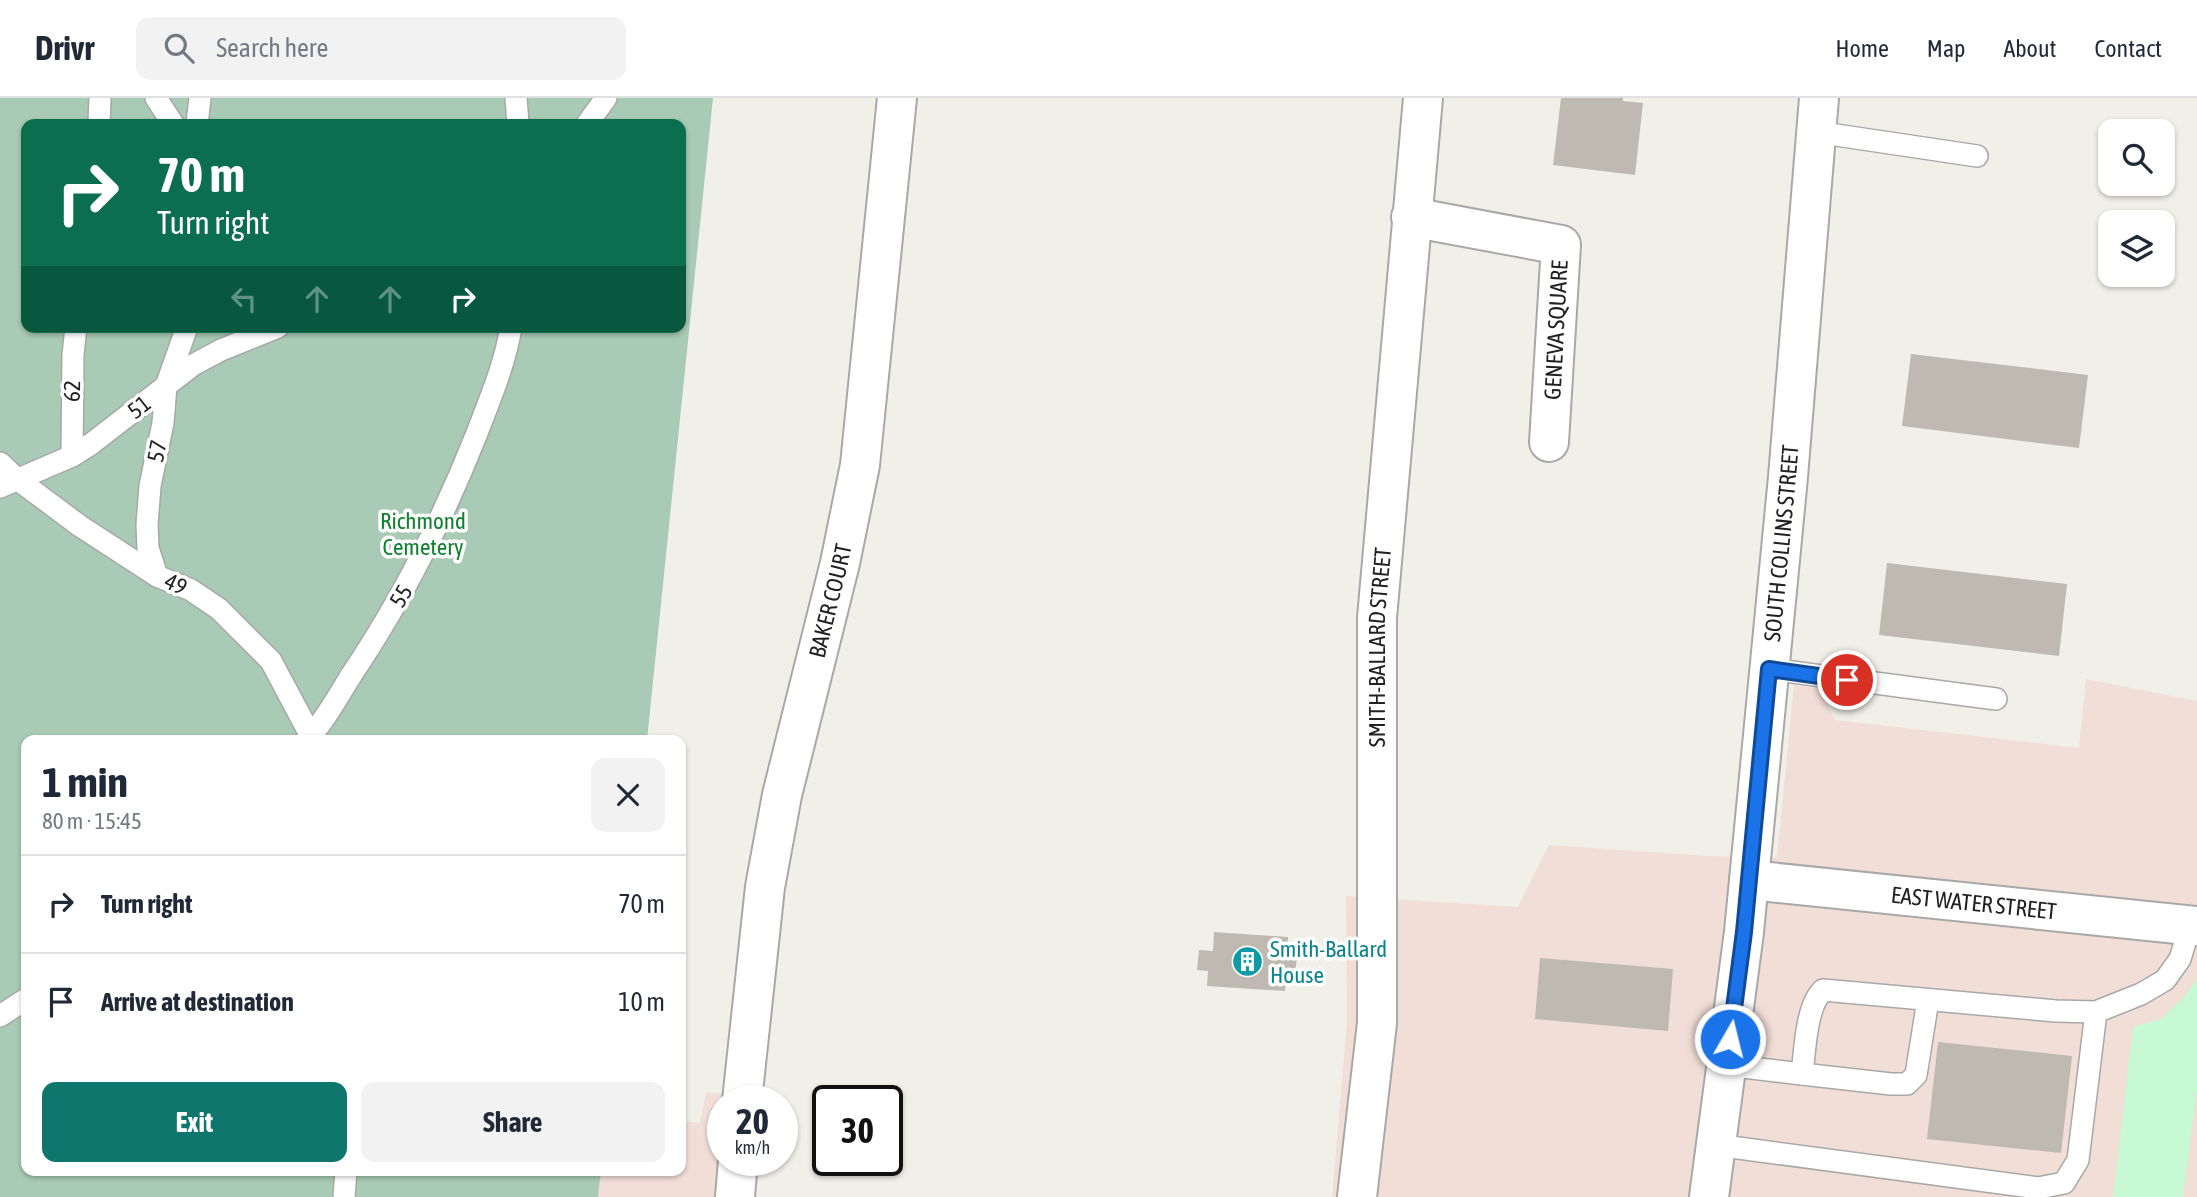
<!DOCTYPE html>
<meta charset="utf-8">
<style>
:root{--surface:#fff;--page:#f2f2f3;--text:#1f2937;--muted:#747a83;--line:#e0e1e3;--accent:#0f766e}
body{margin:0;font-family:"Asap Condensed",sans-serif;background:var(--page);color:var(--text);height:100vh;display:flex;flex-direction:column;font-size:26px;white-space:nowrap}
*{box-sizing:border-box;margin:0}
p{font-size:23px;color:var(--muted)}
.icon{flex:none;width:38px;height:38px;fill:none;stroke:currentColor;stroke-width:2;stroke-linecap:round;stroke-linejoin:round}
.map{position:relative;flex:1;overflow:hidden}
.side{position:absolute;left:21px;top:637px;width:665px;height:441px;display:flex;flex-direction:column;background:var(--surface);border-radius:14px;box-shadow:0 2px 5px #0004}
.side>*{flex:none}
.top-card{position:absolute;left:21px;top:21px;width:665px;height:214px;border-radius:14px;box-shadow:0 2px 5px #0004;background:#0b6e4f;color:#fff;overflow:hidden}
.tools{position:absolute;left:2098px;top:21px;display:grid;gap:14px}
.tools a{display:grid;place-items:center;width:77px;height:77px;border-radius:14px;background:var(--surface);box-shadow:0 2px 5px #0004;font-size:35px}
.speed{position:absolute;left:707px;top:987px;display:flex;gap:14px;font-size:35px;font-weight:700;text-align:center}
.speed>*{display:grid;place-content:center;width:91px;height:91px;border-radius:50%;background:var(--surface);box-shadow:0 2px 5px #0004;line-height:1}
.speed small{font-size:18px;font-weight:400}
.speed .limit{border:4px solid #111;border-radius:10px;background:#fff;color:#111}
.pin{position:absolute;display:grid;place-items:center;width:60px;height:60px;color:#fff;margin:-30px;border:4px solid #fff;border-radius:50%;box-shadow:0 2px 7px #0007}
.me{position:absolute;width:77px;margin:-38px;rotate:8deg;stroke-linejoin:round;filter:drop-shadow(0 0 5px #0008)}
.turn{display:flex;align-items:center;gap:24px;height:147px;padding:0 21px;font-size:32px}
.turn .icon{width:91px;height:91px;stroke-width:2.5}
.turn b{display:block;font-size:49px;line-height:60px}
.lanes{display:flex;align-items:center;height:66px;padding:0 21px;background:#0003;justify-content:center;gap:35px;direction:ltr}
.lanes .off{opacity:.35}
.round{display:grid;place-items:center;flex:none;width:74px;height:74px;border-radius:14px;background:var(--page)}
.overview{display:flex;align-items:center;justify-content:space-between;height:119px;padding:0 21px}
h1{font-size:42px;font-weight:700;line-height:52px}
.button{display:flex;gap:14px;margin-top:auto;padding:14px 21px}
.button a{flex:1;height:80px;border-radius:14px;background:var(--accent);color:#fff;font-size:28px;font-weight:700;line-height:80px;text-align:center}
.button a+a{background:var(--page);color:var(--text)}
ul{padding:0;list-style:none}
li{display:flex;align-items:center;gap:21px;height:98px;padding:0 21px;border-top:2px solid var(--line)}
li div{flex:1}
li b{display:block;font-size:26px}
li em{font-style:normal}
header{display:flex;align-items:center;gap:42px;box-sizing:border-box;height:98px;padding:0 35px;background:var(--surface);border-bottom:2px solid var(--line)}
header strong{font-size:33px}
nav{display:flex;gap:38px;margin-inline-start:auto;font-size:24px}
.search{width:490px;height:63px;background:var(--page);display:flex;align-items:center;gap:18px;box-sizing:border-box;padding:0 24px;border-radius:14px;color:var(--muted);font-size:26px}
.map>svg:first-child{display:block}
</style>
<header>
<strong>Drivr</strong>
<div class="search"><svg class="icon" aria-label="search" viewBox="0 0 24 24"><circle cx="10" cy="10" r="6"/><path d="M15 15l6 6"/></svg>Search here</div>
<nav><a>Home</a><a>Map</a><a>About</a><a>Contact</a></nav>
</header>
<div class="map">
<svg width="2197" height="1099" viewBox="0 0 2197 1099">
<rect width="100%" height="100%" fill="#f1f0e8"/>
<g fill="#f1ded7">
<path d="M 2086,581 L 2197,603 L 2197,1099 L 1332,1099 L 1347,925 L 1346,798 L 1518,809 L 1549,747 L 1707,758 L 1777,760 L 1794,587 L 1819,590 L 1835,622 L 2079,650 Z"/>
<path d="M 706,994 L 759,999 L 759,1003 L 723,1003 L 723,1062 L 757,1062 L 755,1099 L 598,1099 L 601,1073 L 681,1073 L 681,1023 L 700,1025 Z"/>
</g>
<path fill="#a9cab4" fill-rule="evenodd" d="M 0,0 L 713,0 L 647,642 L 26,642 L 26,1073 L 601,1073 L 598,1099 L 0,1099 ZM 26,26 L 681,26 L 681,229 L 26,229 Z"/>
<path fill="#c6f9d4" d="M 2197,881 L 2197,992 L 2183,1099 L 2113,1099 L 2133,929 L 2161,921 L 2185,898 Z"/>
<g fill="#beb9b1">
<path d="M 1561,0 L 1623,0 L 1623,3 L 1643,5 L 1635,77 L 1553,67 Z"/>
<path d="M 1911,256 L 2088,277 L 2079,350 L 1902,328 Z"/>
<path d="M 1887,465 L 2067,486 L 2059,558 L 1879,537 Z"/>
<path d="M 1214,834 L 1288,839 L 1287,855 L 1297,856 L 1295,880 L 1286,879 L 1285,893 L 1207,888 L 1208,873 L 1197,872 L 1199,852 L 1213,853 Z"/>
<path d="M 1540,860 L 1673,871 L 1668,933 L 1535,921 Z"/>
<path d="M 1938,944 L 2072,958 L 2061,1055 L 1927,1041 Z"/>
</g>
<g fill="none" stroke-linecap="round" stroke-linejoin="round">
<defs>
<g id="lane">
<path d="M 156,0 L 173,26"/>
<path d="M 516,0 L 518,26"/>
<path d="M 99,26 L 100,0"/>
<path d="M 197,26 L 200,0"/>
<path d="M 587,26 L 606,0"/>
<path d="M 1816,34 L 1977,58"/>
<path d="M 72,358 L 73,257 L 76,229"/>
<path d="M 0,365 L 17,381 L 80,428 L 157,478 L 191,492 L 219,511 L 271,563 L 313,642"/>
<path d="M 0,389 L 72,358 L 91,346 L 193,267 L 221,252 L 278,229"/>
<path d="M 157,478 L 148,450 L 147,427 L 150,388 L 163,325 L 166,288 L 187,229"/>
<path d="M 1769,571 L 1996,601"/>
<path d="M 307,642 C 325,623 338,598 352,576 C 403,500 443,421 477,335 C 490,301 505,266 511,229"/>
<path d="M 0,918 L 26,901"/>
<path d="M 1726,967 L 1802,976 C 1805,952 1806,908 1823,892 L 2056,913 L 2096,914 L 2141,896 L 2165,882 L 2180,861 L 2190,828"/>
<path d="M 1802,976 L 1891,986 L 1907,986 L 1916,977 L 1928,902"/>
<path d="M 1716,1047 L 2038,1090 L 2064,1085 L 2078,1062 L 2096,914"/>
<path d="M 344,1099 L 346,1073"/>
</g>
<g id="street">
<path d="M 1411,119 L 1561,147 L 1549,344"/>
<path id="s1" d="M 1749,782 L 2197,828"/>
<path id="s2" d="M 742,1003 L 765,789 L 782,697 L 840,465 L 860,367 L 897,0"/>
<path d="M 735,1099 L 738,1062"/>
<path id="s3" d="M 1357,1099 L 1377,925 L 1377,520 L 1423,0"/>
<path id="s4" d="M 1709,1099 L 1744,834 L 1788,379 L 1819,0"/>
</g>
</defs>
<use href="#lane" stroke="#a8a8a8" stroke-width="24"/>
<use href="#street" stroke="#a8a8a8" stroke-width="42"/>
<use href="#lane" stroke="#fff" stroke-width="21"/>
<use href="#street" stroke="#fff" stroke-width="38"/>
</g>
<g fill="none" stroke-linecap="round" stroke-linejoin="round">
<defs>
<path id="route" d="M 1730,941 L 1744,834 L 1769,571 L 1847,582"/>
</defs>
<use href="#route" stroke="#114b97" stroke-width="18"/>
<use href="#route" stroke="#1a73e8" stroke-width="12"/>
</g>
<defs>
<symbol id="building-disc" viewBox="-11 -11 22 22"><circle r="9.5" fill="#0f9aa8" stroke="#fff"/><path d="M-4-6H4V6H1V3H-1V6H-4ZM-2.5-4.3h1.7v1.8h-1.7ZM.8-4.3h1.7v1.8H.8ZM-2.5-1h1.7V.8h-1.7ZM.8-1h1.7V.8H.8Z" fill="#fff"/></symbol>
</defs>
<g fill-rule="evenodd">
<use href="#building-disc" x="1230" y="846" width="35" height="35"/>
</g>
<g text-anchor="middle" stroke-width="7" stroke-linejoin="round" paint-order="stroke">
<g font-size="23" fill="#212121" stroke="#fff">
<text transform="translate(1556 232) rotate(-87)" y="8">GENEVA SQUARE</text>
<text transform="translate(72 293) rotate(-89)" y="8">62</text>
<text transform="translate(139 309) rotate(-38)" y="8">51</text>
<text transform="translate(157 353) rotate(-79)" y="8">57</text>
<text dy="8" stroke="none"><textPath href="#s4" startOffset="658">SOUTH COLLINS STREET</textPath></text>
<text transform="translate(176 486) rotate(25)" y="8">49</text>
<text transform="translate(401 498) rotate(-60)" y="8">55</text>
<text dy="8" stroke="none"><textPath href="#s2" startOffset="509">BAKER COURT</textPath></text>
<text dy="8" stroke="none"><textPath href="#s3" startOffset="551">SMITH-BALLARD STREET</textPath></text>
<text dy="8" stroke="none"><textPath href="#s1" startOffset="226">EAST WATER STREET</textPath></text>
</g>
<g font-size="23" fill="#0d812d" stroke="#fff">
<text x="423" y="431">Richmond<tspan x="423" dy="26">Cemetery</tspan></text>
</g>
<g font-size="23" fill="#0d838f" stroke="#fff" text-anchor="start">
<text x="1270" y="859">Smith-Ballard<tspan x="1270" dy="26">House</tspan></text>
</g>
</g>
</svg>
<div class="tools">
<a><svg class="icon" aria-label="search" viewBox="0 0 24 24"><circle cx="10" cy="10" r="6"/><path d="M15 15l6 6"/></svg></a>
<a><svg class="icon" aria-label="layers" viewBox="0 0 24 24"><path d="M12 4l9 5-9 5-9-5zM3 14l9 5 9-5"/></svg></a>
</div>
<div class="speed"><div>20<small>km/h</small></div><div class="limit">30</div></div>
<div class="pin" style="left:1847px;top:582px;background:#d93025"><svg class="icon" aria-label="arrive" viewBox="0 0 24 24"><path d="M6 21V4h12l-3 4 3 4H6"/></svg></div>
<svg class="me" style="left:1730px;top:941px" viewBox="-20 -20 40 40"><circle r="17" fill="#1a73e8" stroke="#fff" stroke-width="3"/><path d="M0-11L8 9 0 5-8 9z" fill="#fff"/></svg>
<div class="top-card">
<div class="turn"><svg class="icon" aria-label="right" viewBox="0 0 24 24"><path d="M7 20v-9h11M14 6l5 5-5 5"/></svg><div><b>70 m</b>Turn right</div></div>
<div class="lanes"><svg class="icon off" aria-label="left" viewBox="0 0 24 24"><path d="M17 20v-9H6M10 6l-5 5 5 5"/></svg><svg class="icon off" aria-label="ahead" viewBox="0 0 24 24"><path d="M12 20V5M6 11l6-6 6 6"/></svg><svg class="icon off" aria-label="ahead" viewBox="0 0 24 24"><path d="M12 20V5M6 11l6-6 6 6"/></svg><svg class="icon" aria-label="right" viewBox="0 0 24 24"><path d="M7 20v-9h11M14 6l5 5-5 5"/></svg></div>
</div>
<section class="side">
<div class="overview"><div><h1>1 min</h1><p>80 m · 15:45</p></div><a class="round"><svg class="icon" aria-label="close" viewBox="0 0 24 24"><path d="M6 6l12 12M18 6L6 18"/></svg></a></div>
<ul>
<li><svg class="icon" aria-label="right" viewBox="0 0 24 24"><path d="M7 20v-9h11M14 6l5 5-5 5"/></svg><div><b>Turn right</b></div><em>70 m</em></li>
<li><svg class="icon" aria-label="arrive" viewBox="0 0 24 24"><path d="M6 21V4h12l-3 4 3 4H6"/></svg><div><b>Arrive at destination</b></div><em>10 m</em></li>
</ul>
<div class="button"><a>Exit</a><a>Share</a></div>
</section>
</div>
